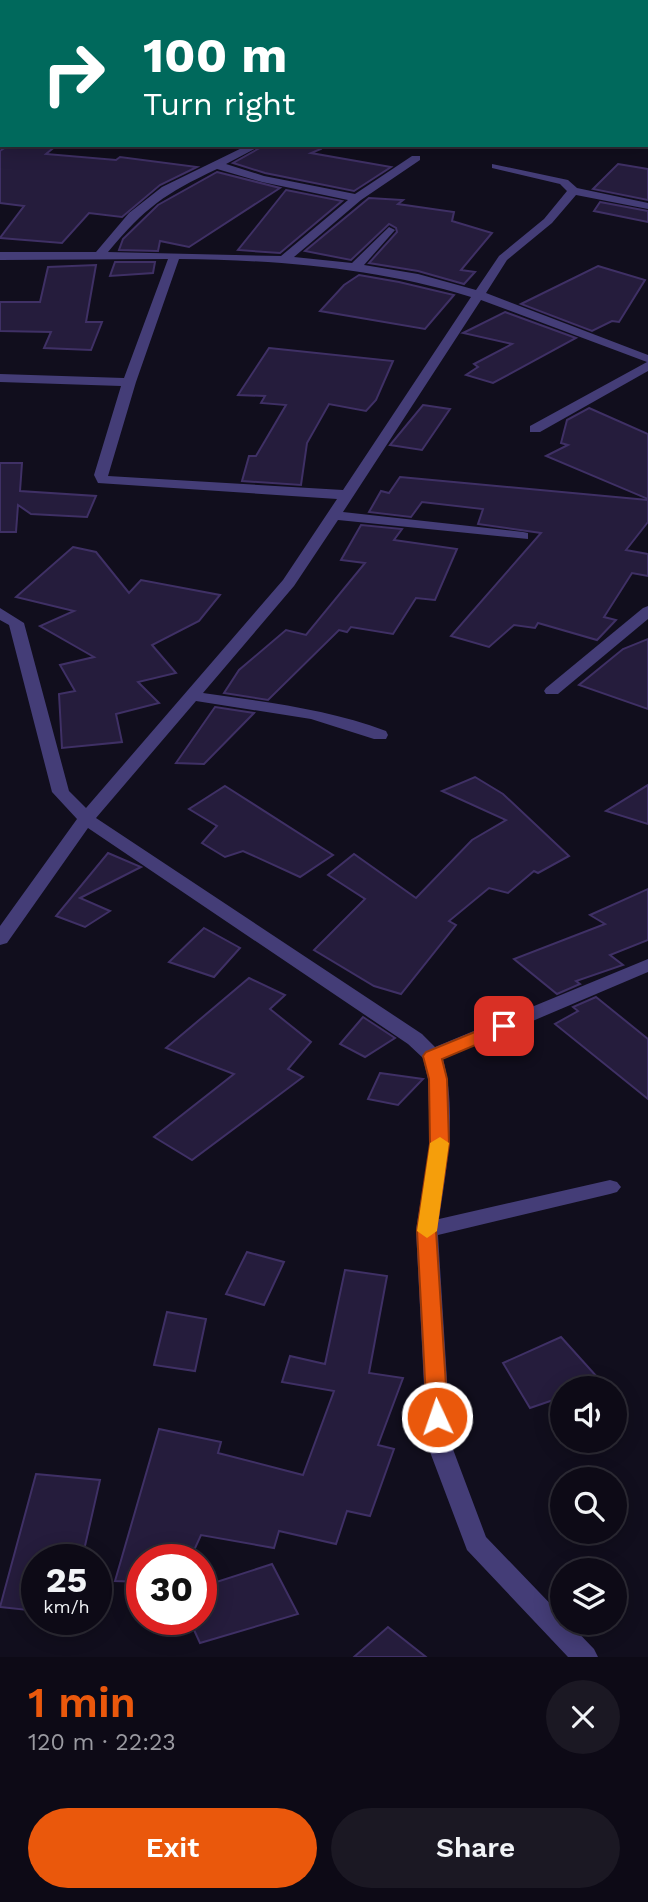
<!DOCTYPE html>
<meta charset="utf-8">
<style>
:root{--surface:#0d0a16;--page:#1b1823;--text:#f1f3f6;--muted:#9a9aa1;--line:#2d2b35;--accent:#ea580c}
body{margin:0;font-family:"Work Sans",sans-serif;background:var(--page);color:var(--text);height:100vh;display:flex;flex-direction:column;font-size:26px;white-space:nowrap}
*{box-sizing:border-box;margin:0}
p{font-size:23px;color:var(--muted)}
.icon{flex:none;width:38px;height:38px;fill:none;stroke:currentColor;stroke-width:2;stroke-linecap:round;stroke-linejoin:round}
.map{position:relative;height:1657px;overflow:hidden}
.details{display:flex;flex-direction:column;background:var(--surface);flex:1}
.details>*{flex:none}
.guide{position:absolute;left:0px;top:0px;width:649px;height:147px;box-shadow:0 4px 18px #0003,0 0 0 2px var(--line);background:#00695c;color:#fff;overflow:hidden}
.fabs{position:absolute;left:550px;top:1376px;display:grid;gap:14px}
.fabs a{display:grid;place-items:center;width:77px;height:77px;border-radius:50%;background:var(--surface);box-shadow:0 4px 18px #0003,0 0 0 2px var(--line);font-size:35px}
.speed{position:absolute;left:21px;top:1544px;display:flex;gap:14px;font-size:35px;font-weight:700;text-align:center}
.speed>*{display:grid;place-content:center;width:91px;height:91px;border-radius:50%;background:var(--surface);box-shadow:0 4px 18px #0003,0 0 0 2px var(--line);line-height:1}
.speed small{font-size:18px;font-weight:400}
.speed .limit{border:10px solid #d22;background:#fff;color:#111}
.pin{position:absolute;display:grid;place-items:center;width:60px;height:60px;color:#fff;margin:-30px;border-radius:14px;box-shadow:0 4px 10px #0006}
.me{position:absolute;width:77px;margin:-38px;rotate:357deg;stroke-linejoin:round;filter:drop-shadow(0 0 5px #0008)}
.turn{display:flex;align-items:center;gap:24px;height:147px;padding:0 28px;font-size:32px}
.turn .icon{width:91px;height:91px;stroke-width:2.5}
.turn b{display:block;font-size:49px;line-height:60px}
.round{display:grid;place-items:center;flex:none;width:74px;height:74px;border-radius:37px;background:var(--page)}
.head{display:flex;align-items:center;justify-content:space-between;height:119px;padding:0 28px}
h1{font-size:42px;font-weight:600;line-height:52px;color:var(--accent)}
.action{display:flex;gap:14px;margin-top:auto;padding:14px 28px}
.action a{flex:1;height:80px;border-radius:42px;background:var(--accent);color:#fff;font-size:28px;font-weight:600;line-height:80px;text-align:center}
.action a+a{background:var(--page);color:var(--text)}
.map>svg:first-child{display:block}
</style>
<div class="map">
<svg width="648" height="1657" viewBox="0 0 648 1657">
<rect width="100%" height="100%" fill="#110e1d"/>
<g fill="#251c3c" stroke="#3f3065" stroke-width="2">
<path d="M 9,145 L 57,145 L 46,154 L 116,160 L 120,157 L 197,167 L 160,185 L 122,217 L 89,213 L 62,243 L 0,238 L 24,206 L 0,203 L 0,151 Z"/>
<path d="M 265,145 L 320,145 L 321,149 L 311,153 L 391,167 L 354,191 L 265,173 L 233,163 Z"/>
<path d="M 618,164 L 648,169 L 648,200 L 593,189 Z"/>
<path d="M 217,172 L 280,188 L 189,247 L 160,241 L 158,251 L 119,250 L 123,239 L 158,205 Z"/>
<path d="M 286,190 L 342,201 L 280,253 L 238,250 Z"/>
<path d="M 369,198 L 403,200 L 398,204 L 454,212 L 452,221 L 492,233 L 461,270 L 475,272 L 464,284 L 418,271 L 369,263 L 397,232 L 396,228 L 389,224 L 351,260 L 305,251 Z"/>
<path d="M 600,202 L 648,211 L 648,222 L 594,211 Z"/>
<path d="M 115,262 L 155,262 L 153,273 L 110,276 Z"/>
<path d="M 96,265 L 86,322 L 102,322 L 91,350 L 44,348 L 51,332 L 0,331 L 0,302 L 40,302 L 48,267 Z"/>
<path d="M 598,266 L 645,280 L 619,322 L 612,321 L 592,331 L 521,304 Z"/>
<path d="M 359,275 L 399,282 L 454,295 L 425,329 L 320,311 L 344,285 Z"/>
<path d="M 505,312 L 576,338 L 493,383 L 466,375 L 478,367 L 474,364 L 512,344 L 463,333 Z"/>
<path d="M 269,348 L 393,361 L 376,400 L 366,411 L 329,404 L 307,443 L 301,485 L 242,481 L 249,456 L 256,456 L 286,405 L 261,403 L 265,396 L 238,395 Z"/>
<path d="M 423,405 L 450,409 L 422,450 L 390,445 Z"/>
<path d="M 589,408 L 648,434 L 648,499 L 546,456 L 568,445 L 561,443 L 567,420 Z"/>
<path d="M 0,463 L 22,463 L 20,491 L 96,496 L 87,517 L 31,514 L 18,505 L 16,532 L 0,532 Z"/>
<path d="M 400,477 L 648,500 L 648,522 L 626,550 L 648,554 L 648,576 L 632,573 L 604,617 L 616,620 L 597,640 L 538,623 L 535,628 L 514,625 L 489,647 L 451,636 L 541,533 L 478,524 L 483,509 L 422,502 L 411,517 L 369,512 L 381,491 L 389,493 Z"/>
<path d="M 361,525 L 402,529 L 394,540 L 457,549 L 435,600 L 416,598 L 393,634 L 351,627 L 347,632 L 339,630 L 268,700 L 224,693 L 239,670 L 286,630 L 306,635 L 365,563 L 341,560 Z"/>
<path d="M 73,547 L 96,552 L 129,593 L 141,580 L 220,595 L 199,621 L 152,645 L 176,673 L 138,682 L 159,703 L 116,714 L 122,742 L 62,748 L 59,694 L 75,691 L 60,665 L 94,657 L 40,626 L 74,611 L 16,597 Z"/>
<path d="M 648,639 L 648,709 L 579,685 L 623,649 Z"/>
<path d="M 215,707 L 254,713 L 204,764 L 176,763 Z"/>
<path d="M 475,777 L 503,794 L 569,856 L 538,873 L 534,871 L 508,893 L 489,888 L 449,921 L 456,925 L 401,994 L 374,986 L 314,950 L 365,899 L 328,875 L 354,854 L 416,898 L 472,840 L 506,820 L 442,791 Z"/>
<path d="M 648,785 L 648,824 L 606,811 Z"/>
<path d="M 225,786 L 333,855 L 300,877 L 243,851 L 225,857 L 202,843 L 217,826 L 189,809 Z"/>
<path d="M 108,853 L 141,867 L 80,898 L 110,911 L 85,927 L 56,916 Z"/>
<path d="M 648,889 L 648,940 L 610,955 L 623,965 L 576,981 L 580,984 L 557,994 L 514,959 L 605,924 L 590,915 Z"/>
<path d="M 204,928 L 240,948 L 214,977 L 169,962 Z"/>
<path d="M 249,978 L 285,995 L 270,1009 L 311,1042 L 288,1069 L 303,1077 L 192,1160 L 154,1137 L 234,1074 L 166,1048 Z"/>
<path d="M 596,997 L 648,1039 L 648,1099 L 555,1024 L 578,1011 L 573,1007 Z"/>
<path d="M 363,1017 L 395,1038 L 365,1057 L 340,1044 Z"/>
<path d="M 380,1073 L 423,1079 L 398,1105 L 368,1099 Z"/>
<path d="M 247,1252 L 284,1262 L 264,1305 L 226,1294 Z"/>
<path d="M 345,1270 L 387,1276 L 369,1373 L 403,1378 L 378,1445 L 394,1449 L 370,1516 L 347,1511 L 336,1544 L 279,1531 L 274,1548 L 201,1535 L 190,1559 L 142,1559 L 142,1582 L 115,1581 L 159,1429 L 221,1442 L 218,1453 L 303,1475 L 334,1391 L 282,1382 L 290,1356 L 325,1364 Z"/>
<path d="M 167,1312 L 206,1319 L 195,1371 L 154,1365 Z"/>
<path d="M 561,1337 L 607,1388 L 562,1388 L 562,1397 L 530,1408 L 503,1363 Z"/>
<path d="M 36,1474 L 100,1480 L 82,1559 L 37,1559 L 37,1611 L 0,1607 Z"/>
<path d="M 272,1564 L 298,1614 L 200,1643 L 189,1619 L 201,1619 L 201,1587 Z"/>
<path d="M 388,1627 L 426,1657 L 354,1657 Z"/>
</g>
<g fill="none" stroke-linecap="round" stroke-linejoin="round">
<g fill="#443d77" fill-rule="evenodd">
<path d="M 0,5 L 2,6 L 2,12 L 0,11 Z"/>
<path d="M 0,97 L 2,97 L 0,105 Z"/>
<path d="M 248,145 L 262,145 L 226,164 L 264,176 L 355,194 L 412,156 L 420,156 L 420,160 L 361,200 L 294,257 L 352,263 L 389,227 L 395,230 L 364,265 L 418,274 L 476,290 L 499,256 L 544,219 L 567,191 L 560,184 L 492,168 L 492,164 L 568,180 L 577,188 L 648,203 L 648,209 L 576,195 L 552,223 L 507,260 L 486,293 L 648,355 L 648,371 L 540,432 L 530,432 L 530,426 L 647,362 L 481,300 L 343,512 L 523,532 L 528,533 L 528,539 L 338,520 L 294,586 L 203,693 C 265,702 327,709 386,731 L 388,735 L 386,739 L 374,739 L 311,719 L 196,701 L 96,818 L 422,1034 L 435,1047 L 648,959 L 648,972 L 443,1059 C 457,1112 447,1166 439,1219 L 610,1180 L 617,1182 L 621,1187 L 617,1192 L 610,1194 L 438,1235 L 451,1444 L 486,1537 L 562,1616 L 562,1622 L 568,1622 L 594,1649 L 598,1657 L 568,1657 L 467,1550 L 427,1444 L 416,1230 L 430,1144 L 428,1079 L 423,1058 L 408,1044 L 88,828 L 7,943 L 0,945 L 0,926 L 77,819 L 52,792 L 9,625 L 0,620 L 0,608 L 24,623 L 69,791 L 86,808 L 283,580 L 337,499 L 98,483 L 94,475 L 121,386 L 0,382 L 0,374 L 124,378 L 168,259 L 0,260 L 0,252 L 96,252 L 129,213 L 162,187 ZM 217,169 L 262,182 L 348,200 L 281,256 L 108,252 C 146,207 164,194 217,169 ZM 179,259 C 278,260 376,268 471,297 L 343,490 L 108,476 L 136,382 Z"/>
<path d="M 648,606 L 648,619 L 558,694 L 546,694 L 544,691 L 546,688 L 643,608 Z"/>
</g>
</g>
<path fill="#ea580c" stroke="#983908" stroke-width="2" d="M 504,1020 L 513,1026 L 511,1030 L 442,1059 L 447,1079 L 449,1144 L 436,1230 L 448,1417 L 445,1423 L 437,1426 L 430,1423 L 427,1417 L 417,1230 L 430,1144 L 429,1079 L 423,1056 L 426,1052 Z"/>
<path fill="#f59e0b" d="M 440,1137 L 449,1143 L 437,1231 L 427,1238 L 417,1231 L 430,1143 Z"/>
</svg>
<div class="fabs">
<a><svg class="icon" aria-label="sound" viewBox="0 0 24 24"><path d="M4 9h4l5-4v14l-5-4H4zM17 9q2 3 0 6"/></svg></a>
<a><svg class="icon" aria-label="search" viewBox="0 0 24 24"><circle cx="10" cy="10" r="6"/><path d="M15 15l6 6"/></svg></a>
<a><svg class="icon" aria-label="layers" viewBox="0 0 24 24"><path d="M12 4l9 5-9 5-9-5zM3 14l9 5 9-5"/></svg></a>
</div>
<div class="speed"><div>25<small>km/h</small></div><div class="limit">30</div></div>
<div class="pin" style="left:504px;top:1026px;background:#d93025"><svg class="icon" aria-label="arrive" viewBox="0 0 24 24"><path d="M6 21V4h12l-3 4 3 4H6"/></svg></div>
<svg class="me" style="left:437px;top:1417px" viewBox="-20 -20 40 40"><circle r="17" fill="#ea580c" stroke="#fff" stroke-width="3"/><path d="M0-11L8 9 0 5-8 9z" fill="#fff"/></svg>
<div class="guide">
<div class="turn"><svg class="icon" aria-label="right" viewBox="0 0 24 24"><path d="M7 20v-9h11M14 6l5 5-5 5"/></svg><div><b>100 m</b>Turn right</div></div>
</div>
</div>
<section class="details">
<div class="head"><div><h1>1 min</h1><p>120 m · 22:23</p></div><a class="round"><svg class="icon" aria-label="close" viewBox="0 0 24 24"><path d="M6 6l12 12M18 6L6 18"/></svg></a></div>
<div class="action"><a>Exit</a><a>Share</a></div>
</section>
